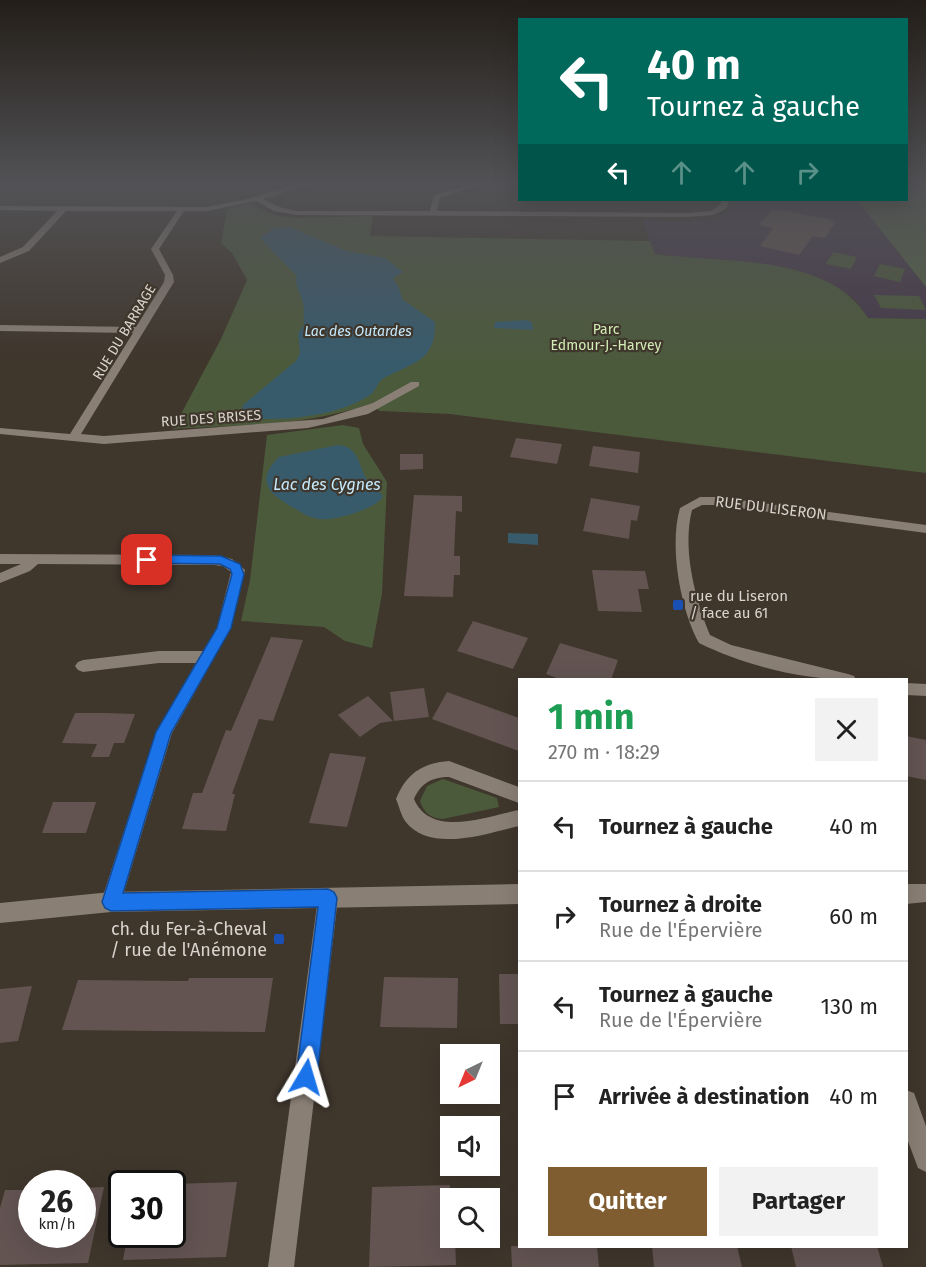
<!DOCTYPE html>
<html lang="fr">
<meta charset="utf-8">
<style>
:root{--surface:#fff;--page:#f2f2f2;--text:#222;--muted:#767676;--line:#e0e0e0;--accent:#805c31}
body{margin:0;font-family:"Fira Sans",sans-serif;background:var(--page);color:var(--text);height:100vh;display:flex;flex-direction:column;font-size:22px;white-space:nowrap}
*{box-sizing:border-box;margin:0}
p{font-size:20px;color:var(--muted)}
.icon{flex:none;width:33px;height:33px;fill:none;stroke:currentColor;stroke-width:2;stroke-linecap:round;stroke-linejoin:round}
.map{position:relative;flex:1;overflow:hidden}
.panel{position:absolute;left:518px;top:678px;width:390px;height:570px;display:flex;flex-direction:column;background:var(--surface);border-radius:0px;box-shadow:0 6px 24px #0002}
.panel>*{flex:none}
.hud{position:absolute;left:518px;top:18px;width:390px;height:183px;border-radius:0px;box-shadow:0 6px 24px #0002;background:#00695c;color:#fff;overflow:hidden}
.needle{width:39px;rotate:223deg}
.fabs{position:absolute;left:440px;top:1044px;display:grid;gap:12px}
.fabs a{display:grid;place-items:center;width:60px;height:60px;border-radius:0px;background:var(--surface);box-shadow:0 6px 24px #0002;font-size:30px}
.speed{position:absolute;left:18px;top:1170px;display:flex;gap:12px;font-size:30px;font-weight:700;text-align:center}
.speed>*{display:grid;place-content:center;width:78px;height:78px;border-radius:50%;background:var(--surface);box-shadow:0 6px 24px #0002;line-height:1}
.speed small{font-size:15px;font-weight:400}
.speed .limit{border:3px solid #111;border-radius:9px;background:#fff;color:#111}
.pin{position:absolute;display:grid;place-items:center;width:51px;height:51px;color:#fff;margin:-26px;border-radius:12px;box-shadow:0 3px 9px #0006}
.me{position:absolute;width:66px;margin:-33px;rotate:7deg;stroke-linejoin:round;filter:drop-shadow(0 0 4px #0008)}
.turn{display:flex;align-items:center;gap:21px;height:126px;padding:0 30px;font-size:27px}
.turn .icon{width:78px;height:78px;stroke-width:2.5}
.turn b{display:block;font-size:42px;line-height:51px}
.lanes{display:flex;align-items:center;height:57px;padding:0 30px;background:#0003;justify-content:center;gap:30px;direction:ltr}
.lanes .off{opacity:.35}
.round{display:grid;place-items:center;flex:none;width:63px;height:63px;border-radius:0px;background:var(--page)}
.headline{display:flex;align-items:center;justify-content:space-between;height:102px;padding:0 30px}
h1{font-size:36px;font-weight:700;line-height:45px;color:#1e9e55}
.cta{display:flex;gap:12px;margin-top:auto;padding:12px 30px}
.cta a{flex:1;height:69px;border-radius:0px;background:var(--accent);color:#fff;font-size:24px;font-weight:700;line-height:69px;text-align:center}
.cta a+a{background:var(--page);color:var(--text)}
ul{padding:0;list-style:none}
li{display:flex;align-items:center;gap:18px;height:90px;padding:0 30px;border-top:2px solid var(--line)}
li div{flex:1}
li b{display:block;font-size:22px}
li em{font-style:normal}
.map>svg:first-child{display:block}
</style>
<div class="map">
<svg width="926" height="1267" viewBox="0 0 926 1267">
<rect width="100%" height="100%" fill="#3f362c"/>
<path fill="#463a4a" d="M 734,200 L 857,200 L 926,287 L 926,319 L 868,318 L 857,302 L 844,291 L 786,268 L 655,254 L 642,219 L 669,222 L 714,220 L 732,209 Z"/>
<g fill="#4c5a3c">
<path d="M 250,203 L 253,206 L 244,208 L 254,206 L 278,216 L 297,218 L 373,216 L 370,236 L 650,241 L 655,254 C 721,263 829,253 868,318 L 926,319 L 926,473 L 450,414 L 380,411 L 370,404 C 307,426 239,425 173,429 L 221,339 L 247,280 L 232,253 L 221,243 L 227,210 L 222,210 Z"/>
<path d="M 833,252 L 857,257 L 851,269 L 826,264 Z"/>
<path d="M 880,264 L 905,269 L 900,282 L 874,276 Z"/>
<path d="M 874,295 L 919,296 L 926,310 L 881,308 Z"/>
<path d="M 343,425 L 359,428 L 363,444 L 387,482 L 382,594 L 372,648 L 345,641 L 324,627 L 241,621 L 250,580 L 267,435 Z"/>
<path d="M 443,779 L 497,798 L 499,807 L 443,819 C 430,818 424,813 420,801 L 427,786 Z"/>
</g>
<path fill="#556446" d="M 906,184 L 926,184 L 926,287 L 857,200 L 906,200 Z"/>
<g fill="#385b6c">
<path d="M 289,227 L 347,251 L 385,258 L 403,272 L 393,278 L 399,288 L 402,299 L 435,322 C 436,361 414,362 384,378 C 377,382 377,390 370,395 C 340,415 292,420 257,419 L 247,416 L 242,410 L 243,405 L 296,361 L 300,353 L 298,333 L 304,325 C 303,316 305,308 302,300 C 300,291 294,286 297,276 L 260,238 L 274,228 Z"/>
<path d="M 526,320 L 532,322 L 533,330 L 494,328 L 495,322 Z"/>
<path d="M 338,445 C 361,447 358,468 369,483 C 373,488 379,491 383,496 C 377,509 334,521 320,519 C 309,518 303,513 294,508 C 270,494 254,482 279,457 Z"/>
<path d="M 508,533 L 538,534 L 538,545 L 508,543 Z"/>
</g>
<g fill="#635452">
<path d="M 772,209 L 787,211 L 836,221 L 825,238 L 813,236 L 799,255 L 760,246 L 773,228 L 759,225 Z"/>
<path d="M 516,438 L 562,444 L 557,464 L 510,457 Z"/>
<path d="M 593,446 L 640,452 L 638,473 L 589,466 Z"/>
<path d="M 400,454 L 423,454 L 423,469 L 400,470 Z"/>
<path d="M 414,495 L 462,496 L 462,512 L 456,511 L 454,556 L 460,556 L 460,575 L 454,575 L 453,597 L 404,596 Z"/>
<path d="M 591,498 L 640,506 L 637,521 L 631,520 L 629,539 L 583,531 Z"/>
<path d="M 592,570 L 645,571 L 649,589 L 638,589 L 642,612 L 598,611 Z"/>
<path d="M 473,621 L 528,638 L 513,669 L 457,651 Z"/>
<path d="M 271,637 L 303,640 L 273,721 L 259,719 L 232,794 L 235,794 L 226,831 L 182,829 L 193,793 L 202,793 L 226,730 L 231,731 Z"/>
<path d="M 560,643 L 618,660 L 611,680 L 562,680 L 546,674 Z"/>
<path d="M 424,688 L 429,717 L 394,721 L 390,692 Z"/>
<path d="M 447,692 L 519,718 L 519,751 L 432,719 Z"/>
<path d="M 368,696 L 393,721 L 380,723 L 360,737 L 338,715 Z"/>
<path d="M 75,713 L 106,713 L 135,714 L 124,743 L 114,743 L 109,757 L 91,757 L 97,744 L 62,743 Z"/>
<path d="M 906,736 L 926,740 L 926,780 L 906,776 Z"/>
<path d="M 330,753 L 366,757 L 347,827 L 309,823 Z"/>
<path d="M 53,802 L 96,802 L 86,833 L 42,833 Z"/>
<path d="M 499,974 L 519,974 L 519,1024 L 500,1024 Z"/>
<path d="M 384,977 L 458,978 L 457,1028 L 380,1027 Z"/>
<path d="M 189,978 L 273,978 L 265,1032 L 62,1030 L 78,980 L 188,981 Z"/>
<path d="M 32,986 L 18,1041 L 0,1043 L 0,989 Z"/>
<path d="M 237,1182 L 226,1257 L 123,1260 L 128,1234 L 172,1234 L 172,1184 Z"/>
<path d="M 450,1185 L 450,1238 L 455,1238 L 456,1265 L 369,1267 L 372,1187 Z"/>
<path d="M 104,1187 L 88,1263 L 0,1265 L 0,1208 L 5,1190 L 32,1190 L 32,1234 L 82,1234 L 82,1188 Z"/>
<path d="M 511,1246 L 597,1246 L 599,1267 L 512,1267 Z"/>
<path d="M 652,1246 L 737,1246 L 742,1267 L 654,1267 Z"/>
<path d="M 791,1246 L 877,1246 L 883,1267 L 796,1267 Z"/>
</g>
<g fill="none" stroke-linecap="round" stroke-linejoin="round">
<g fill="#8a7f75" fill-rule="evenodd">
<path d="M 300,184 L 311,184 L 263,199 L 279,207 L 296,211 L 430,211 L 434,195 L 471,184 L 481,184 L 440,198 L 437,211 L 687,213 L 711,211 L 720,205 L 722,200 L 729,200 L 727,208 L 713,215 L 687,217 L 296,215 L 274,211 L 256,201 L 207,211 L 184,211 L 159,249 L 173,275 L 174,282 L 81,434 L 104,436 L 323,419 L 373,403 L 411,382 L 419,382 L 419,386 L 368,414 L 308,428 L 104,444 L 0,434 L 0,428 L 70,434 L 133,333 L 0,331 L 0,325 L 136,327 L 164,282 L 165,275 L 151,249 L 177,211 L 66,211 L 29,251 L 0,263 L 0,257 L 23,247 L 57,211 L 0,210 L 0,206 L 207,207 L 247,199 Z"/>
<path d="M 700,497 L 717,497 L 926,525 L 926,533 L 717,505 L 702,505 L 692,510 C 682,549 695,599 710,635 L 731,645 L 848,674 L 854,676 L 856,680 C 803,680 746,666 699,643 C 680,609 669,545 680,508 Z"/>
<path d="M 0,554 L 214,555 L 232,559 L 245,570 L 231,628 L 172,733 L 121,902 L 118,909 L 111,912 L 104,909 L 101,902 L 156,732 L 196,663 L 159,663 L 83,672 L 78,670 L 75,666 L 78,662 L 83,660 L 159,651 L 203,651 L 217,628 L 231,572 L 223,566 L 214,565 L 38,564 L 30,571 L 0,583 L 0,573 L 21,564 L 0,564 Z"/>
<path d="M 906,683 L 926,684 L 926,696 L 906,695 Z"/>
<path d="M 449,761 L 519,787 L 519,803 L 449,777 C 432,777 421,783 414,799 C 431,839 487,816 519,810 L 519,826 C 487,833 430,854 405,821 C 401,815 399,806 396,799 C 406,774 422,763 449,761 Z"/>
<path d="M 328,888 L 335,891 L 338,898 L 294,1267 L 268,1267 L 318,898 L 321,891 Z"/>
<path d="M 906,1090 L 914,1093 L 926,1126 L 926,1172 L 918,1168 L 906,1136 Z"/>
</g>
<g fill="#8a7f75" fill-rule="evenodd">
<path d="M 519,884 L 519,904 L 111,912 L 0,923 L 0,903 L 111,892 Z"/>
<path d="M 906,884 L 926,884 L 926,902 L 906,904 Z"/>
</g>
</g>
<linearGradient id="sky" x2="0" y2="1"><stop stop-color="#231e18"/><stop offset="0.51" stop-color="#525256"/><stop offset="1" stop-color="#525256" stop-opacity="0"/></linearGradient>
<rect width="926" height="361" fill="url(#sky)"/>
<path fill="#1a73e8" stroke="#114b97" stroke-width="1.5" d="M 147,555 L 221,556 L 240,564 L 244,574 L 231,628 L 171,733 L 123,893 L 328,889 L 334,892 L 337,898 L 317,1077 L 314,1084 L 306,1087 L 299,1084 L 296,1077 L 318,907 L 111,911 L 105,908 L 102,902 L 156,732 L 217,628 L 232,574 L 230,569 L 220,564 L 142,563 L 142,557 Z"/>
<g fill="#1a4fb4" stroke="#3f362c" stroke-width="2">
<rect x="672" y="599" width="12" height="12" rx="3"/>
<rect x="273" y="933" width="12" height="12" rx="3"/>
</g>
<g text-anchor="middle" stroke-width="4.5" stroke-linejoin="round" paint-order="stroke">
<g font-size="14" fill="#d2edb5" stroke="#3f362c">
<text x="606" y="334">Parc<tspan x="606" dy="16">Edmour-J.-Harvey</tspan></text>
</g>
<g font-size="14" font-style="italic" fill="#c5eafe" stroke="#3f362c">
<text x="358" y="336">Lac des Outardes</text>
</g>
<g font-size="14" fill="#dad4ce" stroke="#3f362c">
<text transform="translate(124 332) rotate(-59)" y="5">RUE DU BARRAGE</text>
<text transform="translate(211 418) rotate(-4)" y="5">RUE DES BRISES</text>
</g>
<g font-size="15" fill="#dad4ce" stroke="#3f362c">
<text transform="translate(771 508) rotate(7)" y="5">RUE DU LISERON</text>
</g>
<g font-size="15" fill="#dad4ce" stroke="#3f362c" text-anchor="start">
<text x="690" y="601">rue du Liseron<tspan x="690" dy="17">/ face au 61</tspan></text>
</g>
<g font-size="16" font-style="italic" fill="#c5eafe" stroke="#3f362c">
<text x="327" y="490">Lac des Cygnes</text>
</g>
<g font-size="18" fill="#dad4ce" stroke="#3f362c" text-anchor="end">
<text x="267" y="935">ch. du Fer-à-Cheval<tspan x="267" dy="21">/ rue de l'Anémone</tspan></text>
</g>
</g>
</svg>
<div class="fabs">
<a><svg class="needle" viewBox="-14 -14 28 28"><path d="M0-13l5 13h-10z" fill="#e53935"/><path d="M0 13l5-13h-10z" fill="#767676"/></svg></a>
<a><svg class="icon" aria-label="sound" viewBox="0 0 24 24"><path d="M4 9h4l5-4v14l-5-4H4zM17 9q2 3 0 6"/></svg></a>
<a><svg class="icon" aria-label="search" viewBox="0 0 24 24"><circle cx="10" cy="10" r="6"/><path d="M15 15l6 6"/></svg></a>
</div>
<div class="speed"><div>26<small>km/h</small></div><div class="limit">30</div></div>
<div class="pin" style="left:147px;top:560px;background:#d93025"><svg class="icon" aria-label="arrive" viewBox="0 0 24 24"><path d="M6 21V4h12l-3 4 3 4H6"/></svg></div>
<svg class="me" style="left:306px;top:1077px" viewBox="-20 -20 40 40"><path d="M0-17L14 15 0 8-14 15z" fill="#1a73e8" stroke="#fff" stroke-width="4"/></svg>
<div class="hud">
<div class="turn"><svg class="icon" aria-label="left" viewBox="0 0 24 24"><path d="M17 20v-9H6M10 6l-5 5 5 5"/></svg><div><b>40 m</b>Tournez à gauche</div></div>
<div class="lanes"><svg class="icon" aria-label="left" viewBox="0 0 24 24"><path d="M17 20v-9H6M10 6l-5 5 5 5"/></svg><svg class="icon off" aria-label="ahead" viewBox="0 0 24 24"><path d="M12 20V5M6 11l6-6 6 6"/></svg><svg class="icon off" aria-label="ahead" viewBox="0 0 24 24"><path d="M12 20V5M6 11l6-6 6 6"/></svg><svg class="icon off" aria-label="right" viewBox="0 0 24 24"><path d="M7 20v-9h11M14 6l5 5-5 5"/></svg></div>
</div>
<section class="panel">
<div class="headline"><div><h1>1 min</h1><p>270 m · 18:29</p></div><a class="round"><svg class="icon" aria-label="close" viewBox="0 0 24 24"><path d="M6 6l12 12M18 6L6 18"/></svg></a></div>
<ul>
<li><svg class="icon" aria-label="left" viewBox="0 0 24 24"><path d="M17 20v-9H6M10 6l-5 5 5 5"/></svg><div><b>Tournez à gauche</b></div><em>40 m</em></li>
<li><svg class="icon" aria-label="right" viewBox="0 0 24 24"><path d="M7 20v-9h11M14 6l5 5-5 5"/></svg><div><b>Tournez à droite</b><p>Rue de l'Épervière</p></div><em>60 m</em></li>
<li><svg class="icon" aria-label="left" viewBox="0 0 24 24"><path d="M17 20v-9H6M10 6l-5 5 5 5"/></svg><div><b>Tournez à gauche</b><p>Rue de l'Épervière</p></div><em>130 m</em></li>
<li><svg class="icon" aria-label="arrive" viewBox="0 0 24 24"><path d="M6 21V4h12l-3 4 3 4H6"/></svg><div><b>Arrivée à destination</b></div><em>40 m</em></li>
</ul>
<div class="cta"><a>Quitter</a><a>Partager</a></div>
</section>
</div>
